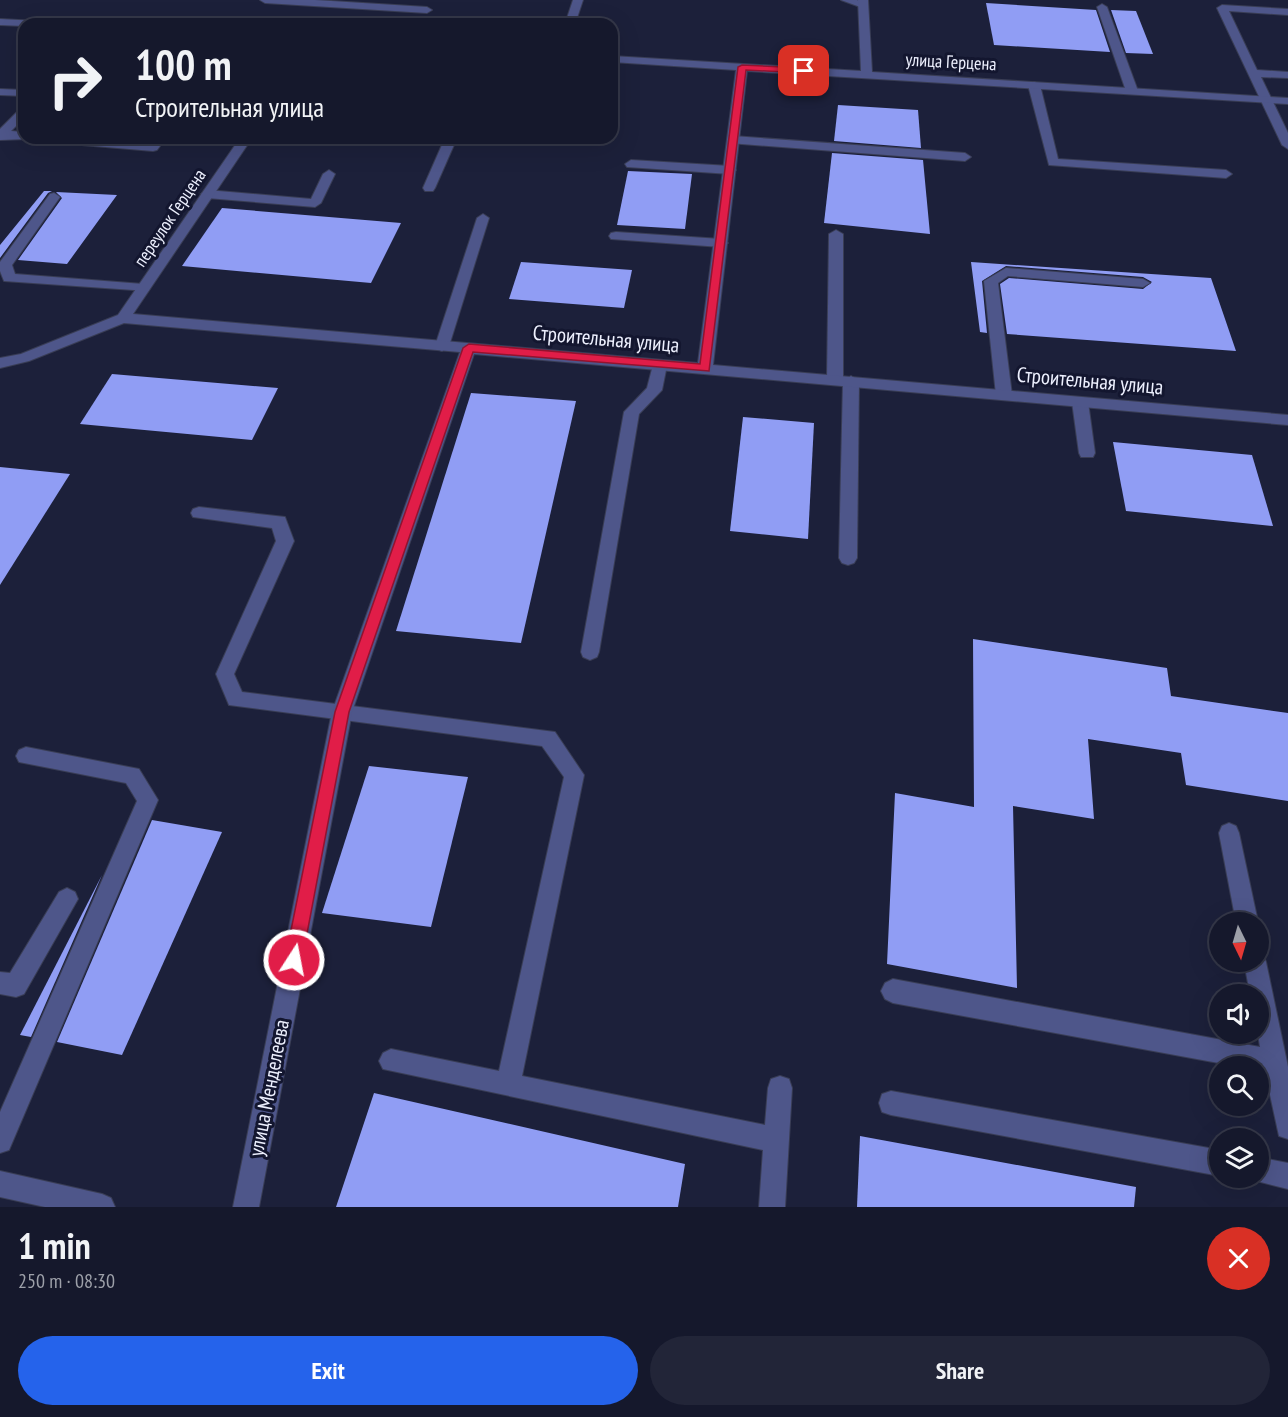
<!DOCTYPE html>
<meta charset="utf-8">
<style>
:root{--surface:#15182c;--page:#222538;--text:#f1f3f6;--muted:#9da0a9;--line:#343748;--accent:#2563eb}
body{margin:0;font-family:"PT Sans Narrow",sans-serif;background:var(--page);color:var(--text);height:100vh;display:flex;flex-direction:column;font-size:22px;white-space:nowrap}
*{box-sizing:border-box;margin:0}
p{font-size:20px;color:var(--muted)}
.icon{flex:none;width:33px;height:33px;fill:none;stroke:currentColor;stroke-width:2;stroke-linecap:round;stroke-linejoin:round}
.map{position:relative;height:1207px;overflow:hidden}
.sheet{display:flex;flex-direction:column;background:var(--surface);flex:1}
.sheet>*{flex:none}
.hud{position:absolute;left:18px;top:18px;width:600px;height:126px;border-radius:18px;box-shadow:0 6px 24px #0002,0 0 0 2px var(--line);background:#15182c;color:var(--text);overflow:hidden}
.needle{width:39px;rotate:175deg}
.fabs{position:absolute;left:1209px;top:912px;display:grid;gap:12px}
.fabs a{display:grid;place-items:center;width:60px;height:60px;border-radius:50%;background:var(--surface);box-shadow:0 6px 24px #0002,0 0 0 2px var(--line);font-size:30px}
.pin{position:absolute;display:grid;place-items:center;width:51px;height:51px;color:#fff;margin:-26px;border-radius:12px;box-shadow:0 3px 9px #0006}
.me{position:absolute;width:66px;margin:-33px;rotate:11deg;stroke-linejoin:round;filter:drop-shadow(0 0 4px #0008)}
.turn{display:flex;align-items:center;gap:21px;height:126px;padding:0 18px;font-size:27px}
.turn .icon{width:78px;height:78px;stroke-width:2.5}
.turn b{display:block;font-size:42px;line-height:51px}
.round{display:grid;place-items:center;flex:none;width:63px;height:63px;border-radius:32px;background:var(--page)}
.summary{display:flex;align-items:center;justify-content:space-between;height:102px;padding:0 18px}
h1{font-size:36px;font-weight:700;line-height:45px}
.action{display:flex;gap:12px;margin-top:auto;padding:12px 18px}
.action a{flex:1;height:69px;border-radius:36px;background:var(--accent);color:#fff;font-size:24px;font-weight:700;line-height:69px;text-align:center}
.action a+a{background:var(--page);color:var(--text)}
.map>svg:first-child{display:block}
</style>
<div class="map">
<svg width="1288" height="1207" viewBox="0 0 1288 1207">
<rect width="100%" height="100%" fill="#1c203a"/>
<g fill="#909df4">
<path d="M 986,3 L 1096,10 L 1110,52 L 994,45 Z"/>
<path d="M 1111,10 L 1136,11 L 1153,54 L 1126,53 Z"/>
<path d="M 838,105 L 918,110 L 921,148 L 834,141 Z"/>
<path d="M 832,153 L 923,160 L 930,234 L 824,223 Z"/>
<path d="M 628,171 L 692,174 L 685,229 L 617,225 Z"/>
<path d="M 44,191 L 52,191 L 48,193 L 0,258 L 0,245 Z"/>
<path d="M 56,192 L 117,195 L 67,264 L 18,260 L 62,198 Z"/>
<path d="M 222,208 L 401,223 L 371,283 L 182,266 Z"/>
<path d="M 521,262 L 632,270 L 624,308 L 509,299 Z"/>
<path d="M 971,262 L 1211,278 L 1236,351 L 1007,334 L 1000,284 L 1009,278 L 1143,289 L 1152,282 L 1143,277 L 1006,266 L 982,281 L 987,333 L 980,332 Z"/>
<path d="M 112,374 L 278,388 L 252,440 L 80,424 Z"/>
<path d="M 471,393 L 576,401 L 521,643 L 396,631 Z"/>
<path d="M 743,417 L 814,423 L 808,539 L 730,531 Z"/>
<path d="M 1113,442 L 1252,455 L 1273,526 L 1126,511 Z"/>
<path d="M 0,467 L 70,474 L 0,585 Z"/>
<path d="M 973,639 L 1167,668 L 1171,696 L 1288,713 L 1288,801 L 1186,785 L 1181,753 L 1088,739 L 1094,819 L 1013,806 L 1017,988 L 887,964 L 895,793 L 974,807 Z"/>
<path d="M 369,766 L 468,777 L 431,927 L 322,913 Z"/>
<path d="M 152,820 L 222,832 L 122,1055 L 57,1042 Z"/>
<path d="M 102,875 L 31,1037 L 20,1035 Z"/>
<path d="M 374,1093 L 685,1164 L 678,1207 L 336,1207 Z"/>
<path d="M 860,1136 L 1136,1187 L 1134,1207 L 857,1207 Z"/>
</g>
<g fill="none" stroke-linecap="round" stroke-linejoin="round">
<defs>
<g id="lane">
<path d="M 260,0 L 315,0 L 427,7 L 432,10 L 427,13 L 265,3 Z"/>
<path d="M 573,0 L 583,0 L 575,24 L 565,24 Z"/>
<path d="M 841,0 L 857,0 L 868,5 L 863,8 Z"/>
<path d="M 1102,4 L 1107,7 L 1138,91 L 1136,93 L 1128,93 L 1126,91 L 1097,7 Z"/>
<path d="M 1222,5 L 1288,9 L 1288,15 L 1229,11 L 1257,70 L 1288,72 L 1288,78 L 1261,77 L 1288,133 L 1288,149 L 1282,145 L 1217,8 Z"/>
<path d="M 1034,82 L 1040,85 L 1058,159 L 1226,170 L 1232,174 L 1226,178 L 1049,165 L 1028,85 Z"/>
<path d="M 0,89 L 24,90 L 24,96 L 0,95 Z"/>
<path d="M 24,108 L 24,118 L 11,131 L 24,132 L 24,138 L 28,139 L 0,140 L 0,129 L 20,109 Z"/>
<path d="M 733,136 L 965,153 L 971,157 L 965,161 L 729,143 L 729,137 Z"/>
<path d="M 40,138 L 89,138 L 150,143 L 154,138 L 166,138 L 157,150 L 153,151 L 46,142 Z"/>
<path d="M 445,138 L 457,138 L 435,188 L 433,191 L 425,191 L 423,188 Z"/>
<path d="M 631,160 L 730,166 L 736,170 L 730,174 L 627,167 L 625,164 Z"/>
<path d="M 329,170 L 335,174 L 321,203 L 315,207 L 207,198 L 201,194 L 207,190 L 311,199 L 323,174 Z"/>
<path d="M 54,193 L 60,197 L 12,265 L 15,274 L 143,284 L 148,285 L 150,288 L 148,291 L 4,281 L 0,271 L 0,262 L 50,194 Z"/>
<path d="M 483,214 L 489,218 L 449,346 L 442,351 L 437,349 L 435,346 L 477,218 Z"/>
<path d="M 836,230 L 843,234 L 843,380 L 835,385 L 827,380 L 829,234 Z"/>
<path d="M 616,232 L 721,239 L 728,243 L 721,247 L 611,239 L 609,236 L 611,233 Z"/>
<path d="M 1006,268 L 1143,279 L 1150,283 L 1143,287 L 1008,276 L 998,283 L 1012,395 L 1004,400 L 996,395 L 984,281 Z"/>
<path d="M 660,360 L 667,365 L 662,390 L 639,414 L 599,652 L 597,657 L 590,660 L 583,657 L 581,652 L 624,412 L 647,388 L 653,365 Z"/>
<path d="M 851,376 L 859,381 L 857,558 L 854,563 L 848,565 L 842,563 L 839,558 L 843,381 Z"/>
<path d="M 1080,397 L 1088,402 L 1095,453 L 1093,457 L 1081,457 L 1079,453 L 1072,402 Z"/>
<path d="M 199,507 L 285,517 L 294,541 L 234,674 L 242,692 L 555,732 L 584,775 L 522,1076 L 765,1125 L 768,1088 L 771,1079 L 780,1076 L 789,1079 L 792,1088 L 785,1207 L 759,1207 L 763,1150 L 383,1069 L 379,1061 L 383,1053 L 391,1049 L 499,1071 L 564,777 L 542,746 L 229,705 L 216,674 L 276,541 L 272,528 L 193,517 L 191,513 L 193,509 Z"/>
<path d="M 26,747 L 139,769 L 158,800 L 9,1150 L 0,1153 L 0,1112 L 137,801 L 126,783 L 19,762 L 16,756 L 19,750 Z"/>
<path d="M 1229,823 L 1236,826 L 1239,833 L 1258,922 L 1236,922 L 1219,833 L 1222,826 Z"/>
<path d="M 67,888 L 75,892 L 78,899 L 24,994 L 16,997 L 0,994 L 0,972 L 10,973 L 59,892 Z"/>
<path d="M 1258,952 L 1263,954 L 1266,962 L 1288,1067 L 1288,1139 L 1279,1136 L 1265,1072 L 1258,1071 L 1258,1066 L 1235,1066 L 893,1003 L 885,999 L 881,991 L 885,983 L 893,979 L 1260,1047 L 1258,1034 L 1258,994 L 1250,994 L 1244,962 L 1258,962 Z"/>
<path d="M 891,1091 L 1220,1150 L 1220,1176 L 891,1115 L 882,1112 L 879,1103 L 882,1094 Z"/>
<path d="M 1258,1157 L 1288,1163 L 1288,1189 L 1249,1179 L 1258,1178 Z"/>
<path d="M 0,1171 L 102,1194 L 111,1198 L 115,1207 L 45,1207 L 0,1197 Z"/>
</g>
<g id="street">
<path d="M 858,0 L 868,0 L 872,72 L 1288,98 L 1288,104 L 747,71 L 713,365 L 1288,415 L 1288,425 L 474,354 L 352,712 L 259,1207 L 233,1207 L 332,712 L 460,352 L 124,323 L 29,361 L 0,368 L 0,358 L 21,354 L 118,315 L 240,138 L 252,138 L 133,314 L 698,363 L 736,70 L 612,62 L 612,56 L 861,71 Z"/>
<path d="M 0,19 L 38,21 L 43,24 L 24,24 L 24,26 L 0,25 Z"/>
</g>
</defs>
<use href="#lane" stroke="#393d55" stroke-width="2"/>
<use href="#street" stroke="#393d55" stroke-width="2"/>
<use href="#lane" fill="#4e568a" fill-rule="evenodd"/>
<use href="#street" fill="#4e568a" fill-rule="evenodd"/>
</g>
<path fill="#e11d48" stroke="#92132f" stroke-width="1.5" d="M 742,65 L 804,68 L 809,71 L 804,73 L 746,70 L 709,371 L 473,352 L 349,712 L 302,960 L 300,966 L 294,968 L 288,966 L 285,960 L 335,712 L 463,348 L 469,344 L 700,364 L 738,67 Z"/>
<g text-anchor="middle" stroke-width="6" stroke-linejoin="round" paint-order="stroke">
<g font-size="18" fill="#edf0fe" stroke="#13162f">
<text transform="translate(951 62) rotate(3)" y="6">улица Герцена</text>
<text transform="translate(170 218) rotate(-56)" y="6">переулок Герцена</text>
</g>
<g font-size="21" fill="#edf0fe" stroke="#13162f">
<text transform="translate(606 339) rotate(5)" y="7">Строительная улица</text>
<text transform="translate(1090 381) rotate(5)" y="7">Строительная улица</text>
<text transform="translate(269 1088) rotate(-79)" y="7">улица Менделеева</text>
</g>
</g>
</svg>
<div class="fabs">
<a><svg class="needle" viewBox="-14 -14 28 28"><path d="M0-13l5 13h-10z" fill="#e53935"/><path d="M0 13l5-13h-10z" fill="#9da0a9"/></svg></a>
<a><svg class="icon" aria-label="sound" viewBox="0 0 24 24"><path d="M4 9h4l5-4v14l-5-4H4zM17 9q2 3 0 6"/></svg></a>
<a><svg class="icon" aria-label="search" viewBox="0 0 24 24"><circle cx="10" cy="10" r="6"/><path d="M15 15l6 6"/></svg></a>
<a><svg class="icon" aria-label="layers" viewBox="0 0 24 24"><path d="M12 4l9 5-9 5-9-5zM3 14l9 5 9-5"/></svg></a>
</div>
<div class="pin" style="left:804px;top:71px;background:#d93025"><svg class="icon" aria-label="arrive" viewBox="0 0 24 24"><path d="M6 21V4h12l-3 4 3 4H6"/></svg></div>
<svg class="me" style="left:294px;top:960px" viewBox="-20 -20 40 40"><circle r="17" fill="#e11d48" stroke="#fff" stroke-width="3"/><path d="M0-11L8 9 0 5-8 9z" fill="#fff"/></svg>
<div class="hud">
<div class="turn"><svg class="icon" aria-label="right" viewBox="0 0 24 24"><path d="M7 20v-9h11M14 6l5 5-5 5"/></svg><div><b>100 m</b>Строительная улица</div></div>
</div>
</div>
<section class="sheet">
<div class="summary"><div><h1>1 min</h1><p>250 m · 08:30</p></div><a class="round" style="background:#d93025;color:#fff"><svg class="icon" aria-label="close" viewBox="0 0 24 24"><path d="M6 6l12 12M18 6L6 18"/></svg></a></div>
<div class="action"><a>Exit</a><a>Share</a></div>
</section>
